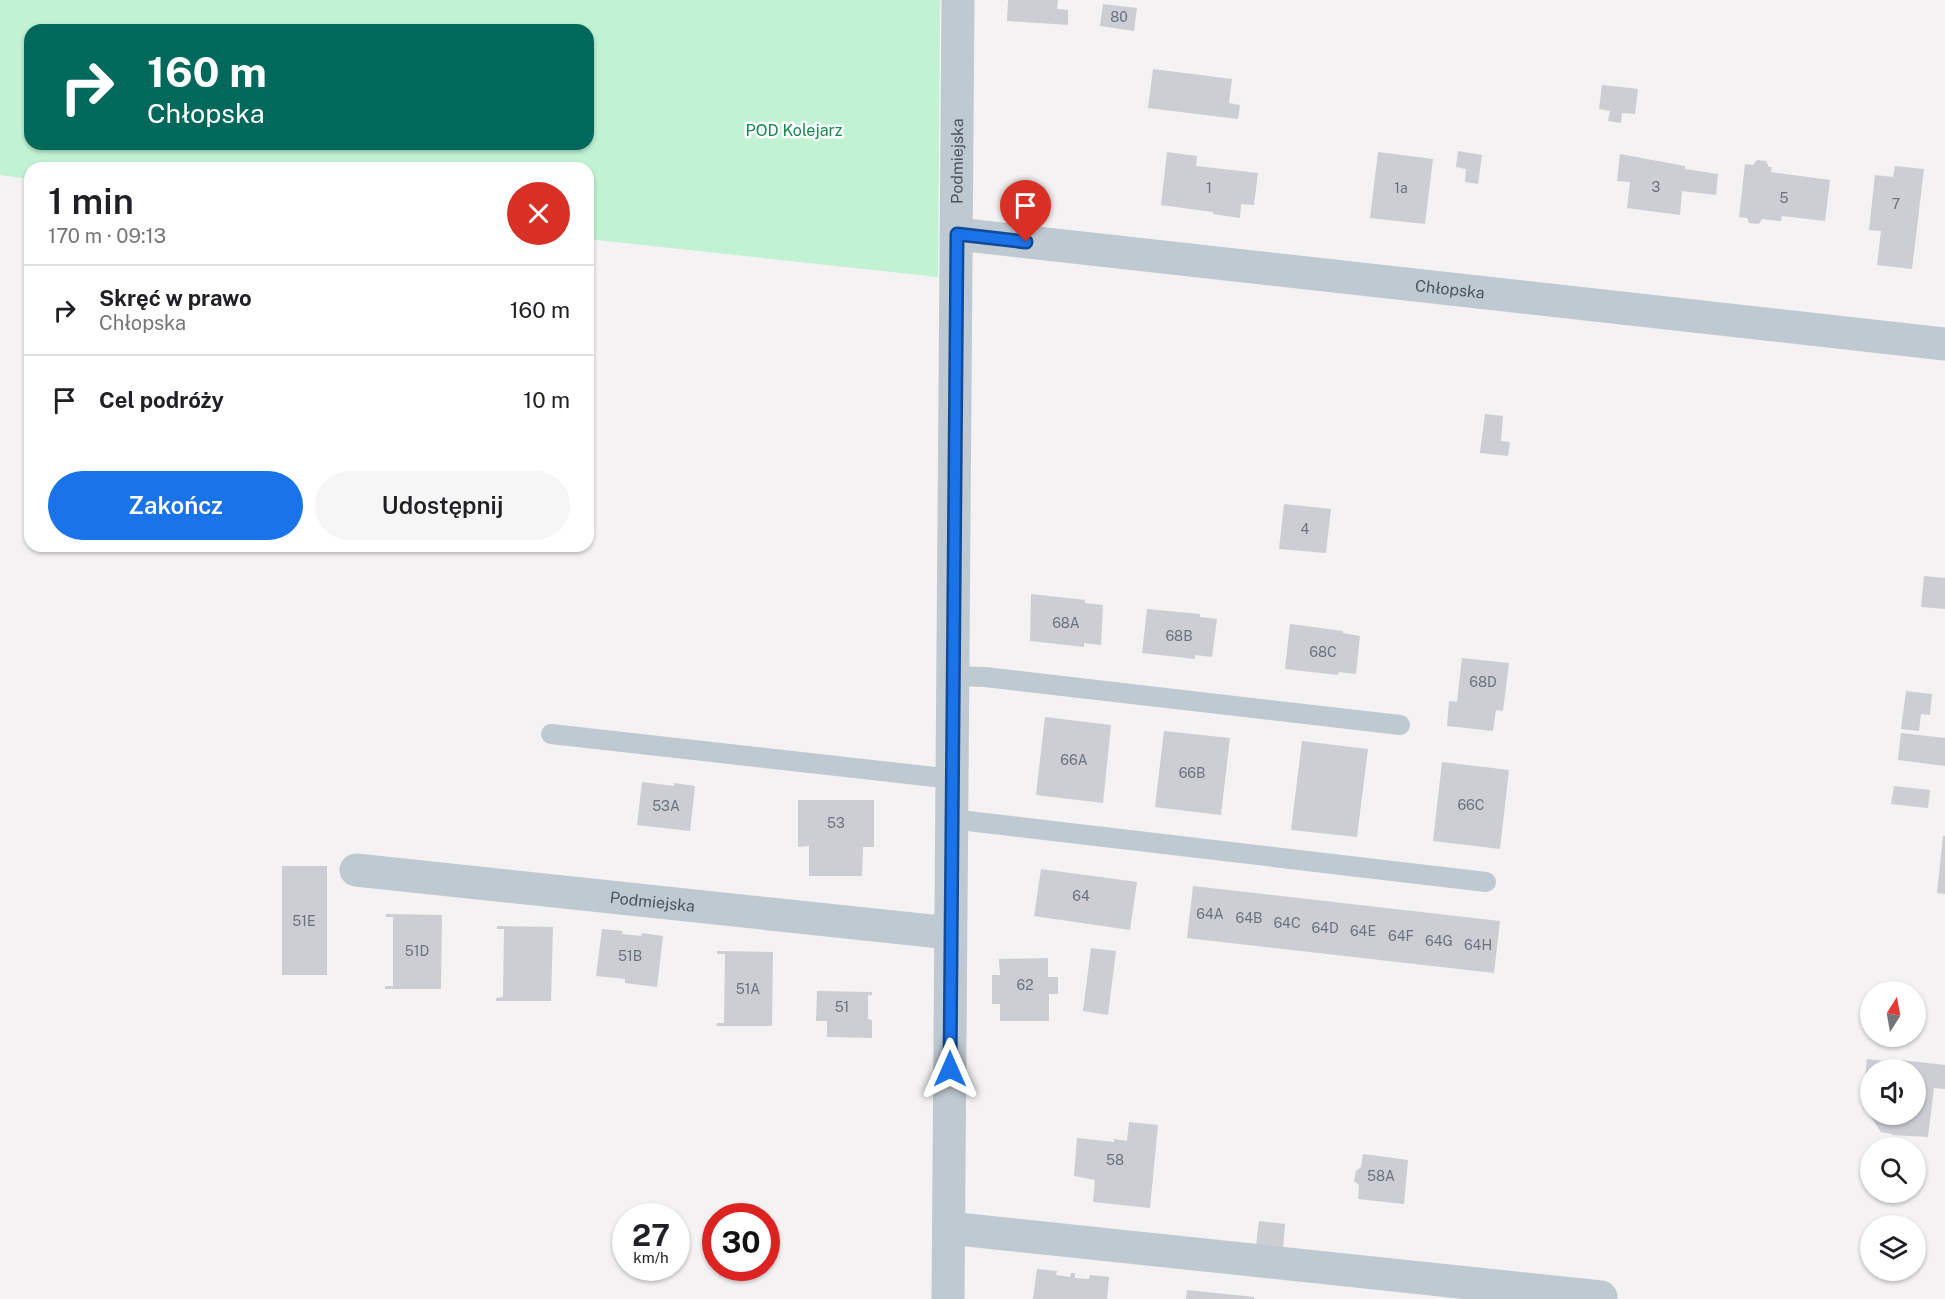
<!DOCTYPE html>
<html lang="pl">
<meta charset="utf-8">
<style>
:root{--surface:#fff;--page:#f6f6f6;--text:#202124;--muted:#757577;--line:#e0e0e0;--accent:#1a73e8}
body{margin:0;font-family:"Public Sans",sans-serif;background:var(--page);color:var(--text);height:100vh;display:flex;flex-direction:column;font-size:22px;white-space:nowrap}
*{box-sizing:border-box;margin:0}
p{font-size:20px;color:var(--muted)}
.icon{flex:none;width:33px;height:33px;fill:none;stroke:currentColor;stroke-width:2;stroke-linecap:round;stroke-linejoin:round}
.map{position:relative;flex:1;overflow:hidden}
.side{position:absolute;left:24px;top:162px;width:570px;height:390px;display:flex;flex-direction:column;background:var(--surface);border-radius:18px;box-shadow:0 2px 4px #0004}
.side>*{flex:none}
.hud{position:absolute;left:24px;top:24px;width:570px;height:126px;border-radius:18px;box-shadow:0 2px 4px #0004;background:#00695c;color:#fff;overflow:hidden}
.needle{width:39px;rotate:11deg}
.controls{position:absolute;left:1860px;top:981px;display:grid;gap:12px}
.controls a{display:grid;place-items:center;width:66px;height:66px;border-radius:50%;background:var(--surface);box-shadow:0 2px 4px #0004;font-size:30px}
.speed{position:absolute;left:612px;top:1203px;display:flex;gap:12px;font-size:30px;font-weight:700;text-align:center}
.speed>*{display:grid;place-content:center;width:78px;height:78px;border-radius:50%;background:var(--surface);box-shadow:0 2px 4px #0004;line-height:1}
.speed small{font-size:15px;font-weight:400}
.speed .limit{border:9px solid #d22;background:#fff;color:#111}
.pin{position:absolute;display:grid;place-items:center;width:51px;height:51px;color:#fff;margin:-62px -26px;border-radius:50% 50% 50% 0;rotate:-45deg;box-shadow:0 0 6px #0007}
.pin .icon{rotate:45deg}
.me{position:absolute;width:66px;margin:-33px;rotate:0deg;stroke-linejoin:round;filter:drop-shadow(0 0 4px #0008)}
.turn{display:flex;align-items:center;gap:21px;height:126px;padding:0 24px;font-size:27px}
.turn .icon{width:78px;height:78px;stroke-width:2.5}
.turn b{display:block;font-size:42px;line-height:51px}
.round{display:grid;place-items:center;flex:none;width:63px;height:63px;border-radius:32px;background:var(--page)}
.summary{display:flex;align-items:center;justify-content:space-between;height:102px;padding:0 24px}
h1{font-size:36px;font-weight:600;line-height:45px}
.action{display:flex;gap:12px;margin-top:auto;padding:12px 24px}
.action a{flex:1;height:69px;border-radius:36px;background:var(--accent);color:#fff;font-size:24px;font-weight:600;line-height:69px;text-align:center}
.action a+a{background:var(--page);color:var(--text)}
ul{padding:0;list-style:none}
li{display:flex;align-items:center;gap:18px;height:90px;padding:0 24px;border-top:2px solid var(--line)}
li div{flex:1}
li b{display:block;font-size:22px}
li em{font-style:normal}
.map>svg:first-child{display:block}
</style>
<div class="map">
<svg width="1945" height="1299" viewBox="0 0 1945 1299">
<rect width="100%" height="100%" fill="#f4f2f2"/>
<path fill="#c0f2d3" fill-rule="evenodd" d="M 0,0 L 940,0 L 938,277 L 588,239 L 588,168 L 30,168 L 30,179 L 0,175 ZM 30,30 L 588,30 L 588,144 L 30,144 Z"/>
<g fill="#ccced4">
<path d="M 1008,0 L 1058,0 L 1057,9 L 1068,10 L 1068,25 L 1007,21 Z"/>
<path d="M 1103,4 L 1137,8 L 1134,31 L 1100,26 Z"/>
<path d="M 1153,69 L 1232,79 L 1229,103 L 1240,105 L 1238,119 L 1148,108 Z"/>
<path d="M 1602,85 L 1638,89 L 1635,114 L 1622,113 L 1621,123 L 1608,121 L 1610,111 L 1599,109 Z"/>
<path d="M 1458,151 L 1482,155 L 1478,184 L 1465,182 L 1466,169 L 1456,167 Z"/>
<path d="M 1167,152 L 1197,156 L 1196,166 L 1258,173 L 1254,205 L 1241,204 L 1240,218 L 1213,214 L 1213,212 L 1161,205 Z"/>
<path d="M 1378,152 L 1433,159 L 1425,224 L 1370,218 Z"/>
<path d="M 1620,154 L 1685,166 L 1685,169 L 1718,174 L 1716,195 L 1682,191 L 1680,215 L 1627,208 L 1630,182 L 1617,181 Z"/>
<path d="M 1757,160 L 1766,161 L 1769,167 L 1772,167 L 1771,172 L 1830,180 L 1825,221 L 1782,216 L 1781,221 L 1762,219 L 1759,224 L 1749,223 L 1747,218 L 1739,217 L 1745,164 L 1753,165 Z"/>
<path d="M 1895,166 L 1924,169 L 1912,269 L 1877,265 L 1881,231 L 1869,230 L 1875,175 L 1893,177 Z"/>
<path d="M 1485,414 L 1503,416 L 1501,441 L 1510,442 L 1508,456 L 1480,453 Z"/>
<path d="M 1284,504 L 1331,509 L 1326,553 L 1279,549 Z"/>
<path d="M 1924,576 L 1945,578 L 1945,609 L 1921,607 Z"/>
<path d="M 1031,594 L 1085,600 L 1085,603 L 1103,605 L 1101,645 L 1084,643 L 1084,647 L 1030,641 Z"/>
<path d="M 1147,609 L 1200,614 L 1200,617 L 1217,619 L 1212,657 L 1195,655 L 1195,659 L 1142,653 Z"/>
<path d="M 1290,624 L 1343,631 L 1343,633 L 1360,636 L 1356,674 L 1339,672 L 1338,675 L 1285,669 Z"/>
<path d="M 1462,658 L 1509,663 L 1503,711 L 1496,710 L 1493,731 L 1447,726 L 1449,701 L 1457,702 Z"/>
<path d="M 1906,691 L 1932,694 L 1930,715 L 1921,714 L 1919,731 L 1901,729 Z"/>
<path d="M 1045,717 L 1111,725 L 1103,803 L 1036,795 Z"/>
<path d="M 1164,731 L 1230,738 L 1221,815 L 1155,807 Z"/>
<path d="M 1901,733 L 1945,738 L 1945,766 L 1898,760 Z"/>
<path d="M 1302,741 L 1368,749 L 1357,837 L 1291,830 Z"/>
<path d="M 1442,762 L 1509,770 L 1500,849 L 1433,841 Z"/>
<path d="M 642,782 L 674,786 L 674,783 L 695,786 L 690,831 L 637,825 Z"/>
<path d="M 1894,786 L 1930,790 L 1928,808 L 1891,804 Z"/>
<path d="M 798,800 L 874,800 L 874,847 L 863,847 L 862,876 L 809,876 L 809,846 L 798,847 Z"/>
<path d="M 1943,836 L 1945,836 L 1945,894 L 1937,893 Z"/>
<rect x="282" y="866" width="45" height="109"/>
<path d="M 1041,869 L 1137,882 L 1130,930 L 1034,916 Z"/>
<path d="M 1193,886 L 1500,921 L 1494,973 L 1187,938 Z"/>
<path d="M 386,914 L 442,915 L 441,989 L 385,989 L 385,986 L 393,986 L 393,917 L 386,917 Z"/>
<path d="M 497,926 L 553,927 L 551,1001 L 496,1001 L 496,998 L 503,997 L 504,929 L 497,929 Z"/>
<path d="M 602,929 L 623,931 L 622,934 L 641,936 L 642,933 L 663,936 L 657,987 L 625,983 L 625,979 L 596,976 Z"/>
<path d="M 1091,948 L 1116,951 L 1108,1015 L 1083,1011 Z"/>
<path d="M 717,951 L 773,952 L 772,1026 L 716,1026 L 717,1023 L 724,1023 L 725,954 L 717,954 Z"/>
<path d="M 1048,958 L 1048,977 L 1058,977 L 1058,994 L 1049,994 L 1049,1021 L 1000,1021 L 1000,1004 L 992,1004 L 992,975 L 1000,975 L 999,959 Z"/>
<path d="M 817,991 L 872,992 L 872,995 L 868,995 L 868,1019 L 872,1020 L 872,1038 L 827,1037 L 827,1021 L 816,1021 Z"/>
<path d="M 1867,1059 L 1901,1063 L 1901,1060 L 1945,1065 L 1945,1089 L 1934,1088 L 1928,1137 L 1892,1135 L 1892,1134 L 1881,1132 L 1869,1114 L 1916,1114 L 1916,1070 L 1870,1070 L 1870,1104 L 1862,1103 Z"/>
<path d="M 1129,1122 L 1158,1125 L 1150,1208 L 1093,1202 L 1095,1180 L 1074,1176 L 1077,1138 L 1114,1142 L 1114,1139 L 1127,1141 Z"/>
<path d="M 1363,1154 L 1408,1160 L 1404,1204 L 1358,1199 L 1359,1185 L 1354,1181 L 1356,1171 L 1361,1167 Z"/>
<path d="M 1259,1221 L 1285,1224 L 1283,1249 L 1256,1246 Z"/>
<path d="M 1037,1269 L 1057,1271 L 1056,1275 L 1070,1277 L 1071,1273 L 1075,1273 L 1075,1278 L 1089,1279 L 1090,1275 L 1109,1277 L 1107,1299 L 1033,1299 Z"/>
<path d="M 1187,1290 L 1254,1297 L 1254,1299 L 1186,1299 Z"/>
</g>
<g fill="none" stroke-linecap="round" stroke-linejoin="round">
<g stroke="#bfc9d1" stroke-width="20">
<path d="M 954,676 L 985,677 L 1400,725"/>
<path d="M 551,734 L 953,779"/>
<path d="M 951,819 L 1486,882"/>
</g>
<g stroke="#bfc9d1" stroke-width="33">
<path id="s1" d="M 957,234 L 1945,344"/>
<path id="s2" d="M 356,870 L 950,933"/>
<path d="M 949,1228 L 1601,1297"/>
<path id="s3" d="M 948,1299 L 958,0"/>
</g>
</g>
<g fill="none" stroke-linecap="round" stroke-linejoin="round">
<defs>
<path id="route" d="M 950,1069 L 957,234 L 1026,242"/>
</defs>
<use href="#route" stroke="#114b97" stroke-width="15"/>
<use href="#route" stroke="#1a73e8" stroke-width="10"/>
</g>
<g text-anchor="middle" stroke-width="5" stroke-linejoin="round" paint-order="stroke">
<g font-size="14" fill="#6a737d">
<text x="1119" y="22">80</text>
<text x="1656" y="192">3</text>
<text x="1209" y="193">1</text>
<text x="1401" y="193">1a</text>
<text x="1784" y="203">5</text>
<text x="1896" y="209">7</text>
<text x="1305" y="534">4</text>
<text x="1066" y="628">68A</text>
<text x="1179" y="641">68B</text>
<text x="1323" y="657">68C</text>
<text x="1483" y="687">68D</text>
<text x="1074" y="765">66A</text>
<text x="1192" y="778">66B</text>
<text x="1471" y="810">66C</text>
<text x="666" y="811">53A</text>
<text x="836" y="828">53</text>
<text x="1081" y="901">64</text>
<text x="1210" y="919">64A</text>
<text x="1249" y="923">64B</text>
<text x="304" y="926">51E</text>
<text x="1287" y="928">64C</text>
<text x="1325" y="933">64D</text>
<text x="1363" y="936">64E</text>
<text x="1401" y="941">64F</text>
<text x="1439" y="946">64G</text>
<text x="1478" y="950">64H</text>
<text x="417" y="956">51D</text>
<text x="630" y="961">51B</text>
<text x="1025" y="990">62</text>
<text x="748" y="994">51A</text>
<text x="842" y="1012">51</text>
<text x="1115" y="1165">58</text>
<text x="1381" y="1181">58A</text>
</g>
<g font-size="16" fill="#14874d" stroke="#fff">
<text x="794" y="136">POD Kolejarz</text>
</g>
<g font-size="16" fill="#495560" stroke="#fff">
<text dy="6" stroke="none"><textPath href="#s3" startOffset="1138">Podmiejska</textPath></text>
<text dy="6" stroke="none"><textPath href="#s1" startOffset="496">Chłopska</textPath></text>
<text dy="6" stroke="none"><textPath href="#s2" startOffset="298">Podmiejska</textPath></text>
</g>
</g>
</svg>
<div class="controls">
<a><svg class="needle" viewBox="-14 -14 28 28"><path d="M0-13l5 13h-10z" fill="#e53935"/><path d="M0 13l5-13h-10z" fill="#757577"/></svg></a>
<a><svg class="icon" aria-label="sound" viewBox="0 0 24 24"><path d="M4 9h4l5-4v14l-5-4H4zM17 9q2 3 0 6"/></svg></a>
<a><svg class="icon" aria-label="search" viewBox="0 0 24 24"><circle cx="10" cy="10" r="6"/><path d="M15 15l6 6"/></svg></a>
<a><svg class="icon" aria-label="layers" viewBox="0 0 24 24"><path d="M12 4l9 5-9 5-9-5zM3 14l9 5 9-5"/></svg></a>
</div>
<div class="speed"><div>27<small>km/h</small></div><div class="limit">30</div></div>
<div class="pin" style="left:1026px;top:242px;background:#d93025"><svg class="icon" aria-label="arrive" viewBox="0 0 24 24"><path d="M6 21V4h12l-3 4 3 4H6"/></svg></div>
<svg class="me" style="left:950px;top:1069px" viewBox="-20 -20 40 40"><path d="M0-17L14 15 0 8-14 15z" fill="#1a73e8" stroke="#fff" stroke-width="4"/></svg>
<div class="hud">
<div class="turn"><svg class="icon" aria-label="right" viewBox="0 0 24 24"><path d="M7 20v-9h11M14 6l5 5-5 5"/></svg><div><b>160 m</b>Chłopska</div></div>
</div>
<section class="side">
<div class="summary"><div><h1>1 min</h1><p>170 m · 09:13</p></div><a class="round" style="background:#d93025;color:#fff"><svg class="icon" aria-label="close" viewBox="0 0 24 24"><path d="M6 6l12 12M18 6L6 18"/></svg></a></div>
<ul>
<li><svg class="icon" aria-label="right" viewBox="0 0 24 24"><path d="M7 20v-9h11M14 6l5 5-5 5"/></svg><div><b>Skręć w prawo</b><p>Chłopska</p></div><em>160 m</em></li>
<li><svg class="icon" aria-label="arrive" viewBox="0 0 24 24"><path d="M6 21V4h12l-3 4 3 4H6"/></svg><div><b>Cel podróży</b></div><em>10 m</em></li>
</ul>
<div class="action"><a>Zakończ</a><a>Udostępnij</a></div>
</section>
</div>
